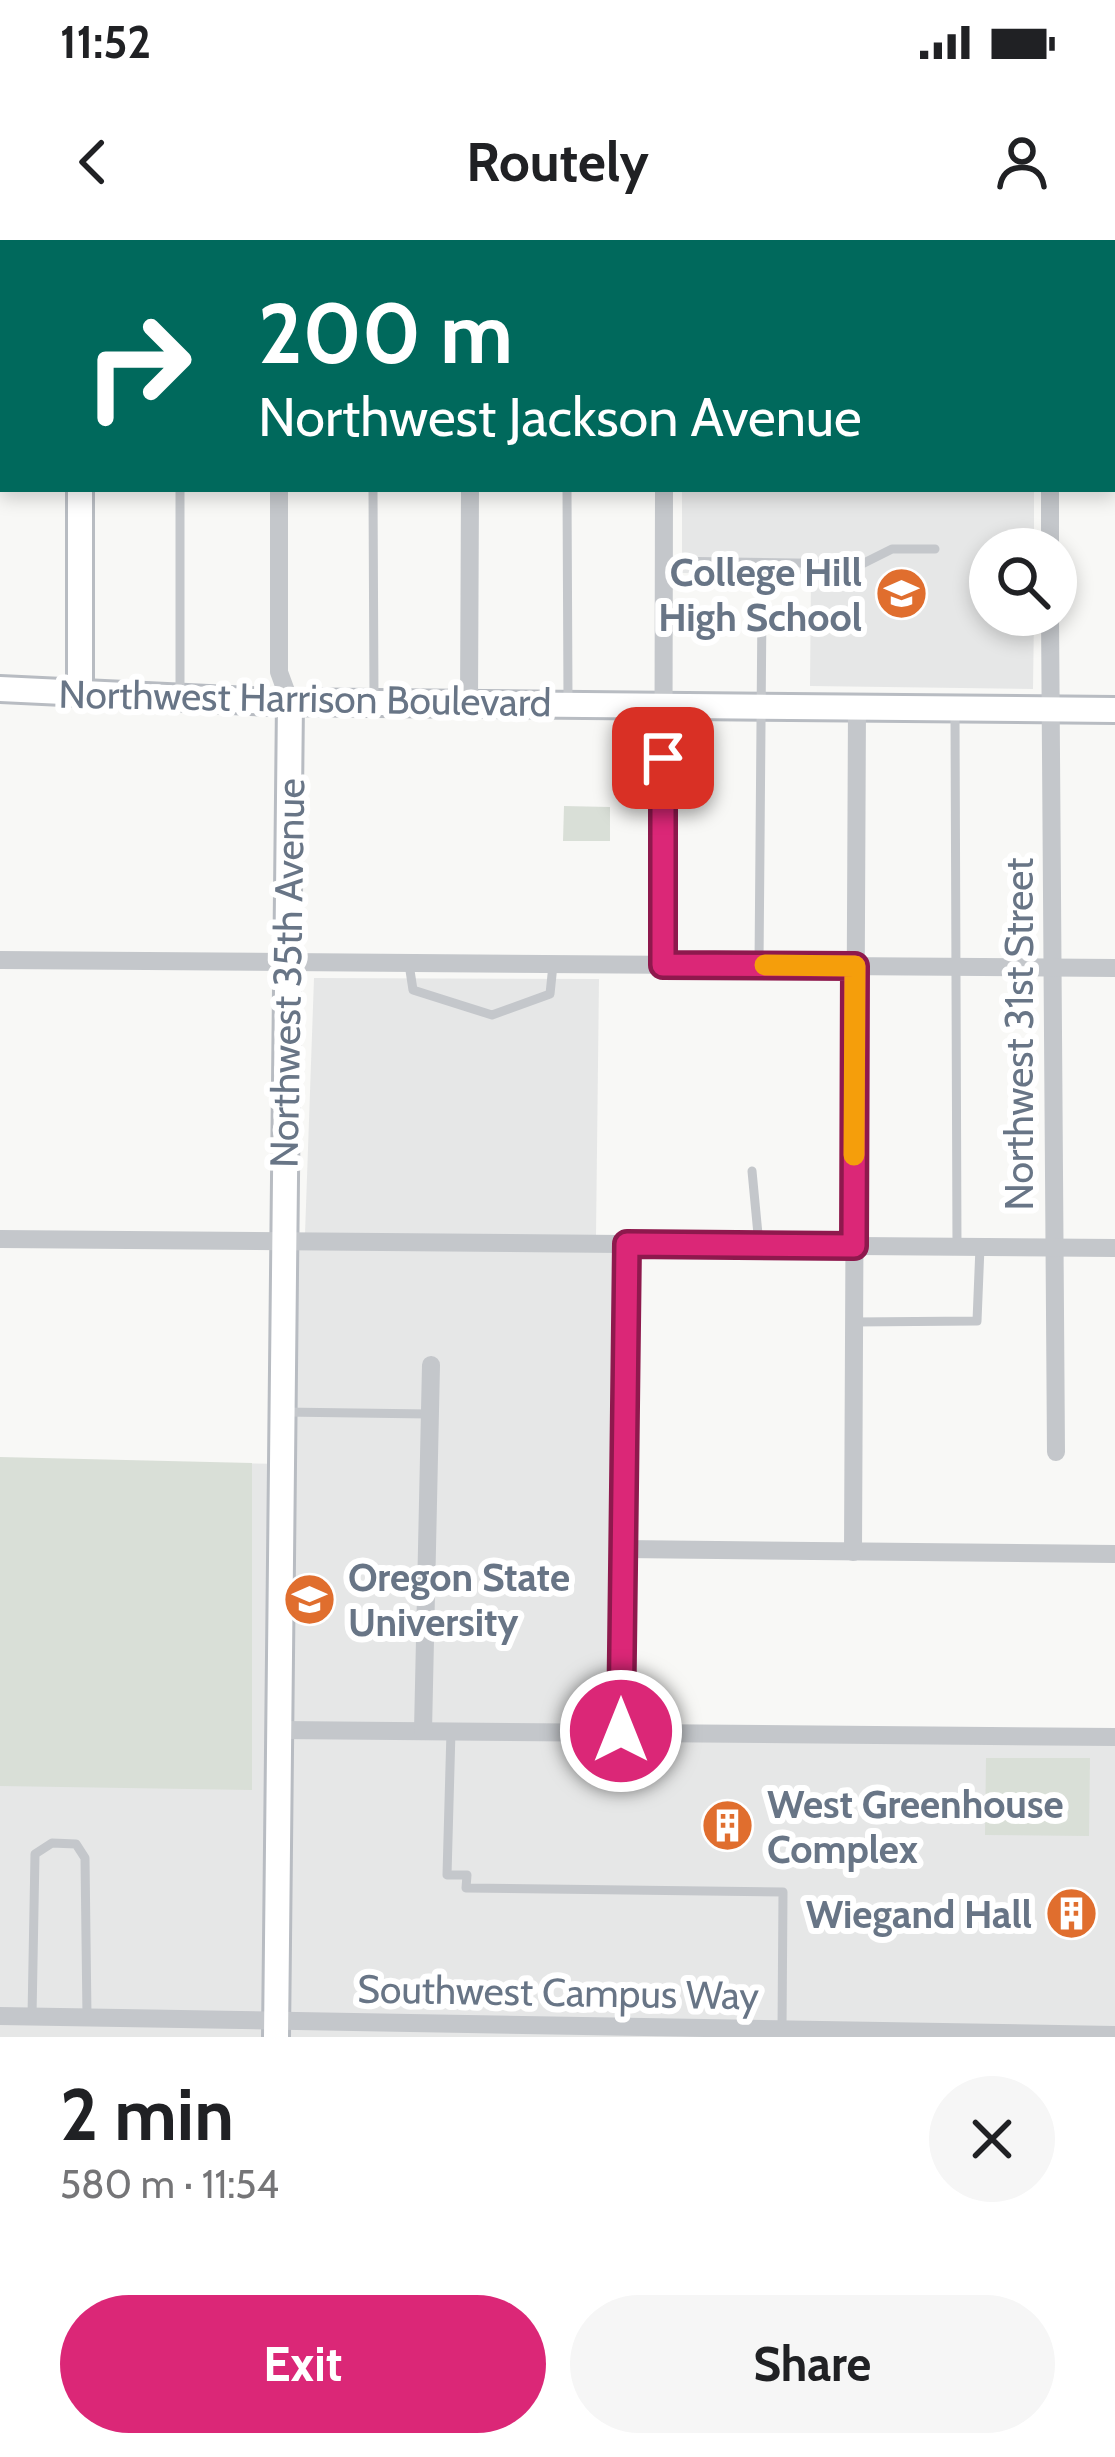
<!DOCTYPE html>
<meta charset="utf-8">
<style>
:root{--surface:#fff;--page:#f6f6f6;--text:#202124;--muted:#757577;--accent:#db2777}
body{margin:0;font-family:Cabin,sans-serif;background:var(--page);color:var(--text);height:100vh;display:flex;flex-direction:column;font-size:45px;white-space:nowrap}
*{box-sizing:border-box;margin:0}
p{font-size:39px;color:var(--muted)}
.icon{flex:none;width:66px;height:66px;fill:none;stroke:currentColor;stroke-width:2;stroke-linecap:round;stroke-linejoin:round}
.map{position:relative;height:1797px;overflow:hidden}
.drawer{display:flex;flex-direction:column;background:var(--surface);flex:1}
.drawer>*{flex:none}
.top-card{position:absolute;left:0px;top:0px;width:1116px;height:252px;box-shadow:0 6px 18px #0003;background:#00695c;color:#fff;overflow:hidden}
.fabs{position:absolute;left:969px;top:288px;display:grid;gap:24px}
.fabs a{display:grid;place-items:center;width:108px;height:108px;border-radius:50%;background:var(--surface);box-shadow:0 6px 18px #0003;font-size:60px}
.pin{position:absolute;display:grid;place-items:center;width:102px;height:102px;color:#fff;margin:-51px;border-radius:24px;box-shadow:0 6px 18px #0006}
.me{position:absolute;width:132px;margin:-66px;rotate:0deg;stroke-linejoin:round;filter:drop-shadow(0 0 9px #0008)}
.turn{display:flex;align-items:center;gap:42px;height:252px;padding:0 60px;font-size:54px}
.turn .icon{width:156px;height:156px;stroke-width:2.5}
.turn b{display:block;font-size:84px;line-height:102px}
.round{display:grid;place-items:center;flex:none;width:126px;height:126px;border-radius:63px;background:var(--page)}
.head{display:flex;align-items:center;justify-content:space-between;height:204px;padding:0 60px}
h1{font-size:72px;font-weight:700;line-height:90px}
.primary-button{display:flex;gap:24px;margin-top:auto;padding:24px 60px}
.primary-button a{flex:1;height:138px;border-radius:72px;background:var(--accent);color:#fff;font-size:48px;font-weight:700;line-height:138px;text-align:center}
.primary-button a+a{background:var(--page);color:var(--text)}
.status{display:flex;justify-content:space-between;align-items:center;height:84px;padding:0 60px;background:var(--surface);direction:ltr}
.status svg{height:33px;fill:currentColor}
header{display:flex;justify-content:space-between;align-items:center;height:156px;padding:0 60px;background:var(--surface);font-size:54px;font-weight:700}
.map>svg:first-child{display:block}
</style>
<div class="status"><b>11:52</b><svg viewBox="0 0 49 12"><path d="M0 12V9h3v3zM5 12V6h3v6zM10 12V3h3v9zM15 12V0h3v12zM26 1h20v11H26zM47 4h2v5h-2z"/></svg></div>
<header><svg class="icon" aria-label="back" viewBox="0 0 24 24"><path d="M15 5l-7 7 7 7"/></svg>Routely<svg class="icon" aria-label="person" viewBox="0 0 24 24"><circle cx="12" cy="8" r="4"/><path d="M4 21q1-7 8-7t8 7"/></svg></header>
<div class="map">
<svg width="1115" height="1797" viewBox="0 0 1115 1797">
<rect width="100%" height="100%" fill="#f8f8f6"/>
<g fill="#e6e7e7">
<rect x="679" y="0" width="356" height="3"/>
<path d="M 682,249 L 1034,249 L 1034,309 L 990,309 L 990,375 L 1034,375 L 1033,449 L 810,446 L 811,334 L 682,333 Z"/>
<path d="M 314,738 L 599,739 L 596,997 L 305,994 Z"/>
<path d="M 623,1008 L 617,1494 L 1115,1505 L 1115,1797 L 0,1797 L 0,1220 L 286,1224 L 291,1009 Z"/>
</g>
<g fill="#d9dfd7">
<path d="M 564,566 L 610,567 L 610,601 L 563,601 Z"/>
<path d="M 0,1217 L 252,1223 L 252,1550 L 0,1546 Z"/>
<path d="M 986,1518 L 1090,1518 L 1089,1596 L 985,1595 Z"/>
</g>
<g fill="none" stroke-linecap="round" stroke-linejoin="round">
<defs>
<g id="secondary">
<path d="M 82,3 L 82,0"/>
<path d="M 0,449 L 270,462 L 1115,470"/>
<path d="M 80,454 L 80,249"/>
<path d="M 276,1797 L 290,462"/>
</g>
</defs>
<use href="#secondary" stroke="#b8bcc2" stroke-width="30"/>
<g stroke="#c4c7cb" stroke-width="9">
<path d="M 183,3 L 183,0"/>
<path d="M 376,3 L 376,0"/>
<path d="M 180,249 L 180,454"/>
<path d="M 373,249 L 374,460"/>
<path d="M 567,249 L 568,460"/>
<path d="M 664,321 L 862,324 L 892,309 L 935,309"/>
<path d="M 955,473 L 957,1007"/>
<path d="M 409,724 L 413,750 L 492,775 L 550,754 L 553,725"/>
<path d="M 759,725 L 762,364"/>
<path d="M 752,931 L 759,1005"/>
<path d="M 854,1082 L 977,1081 L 980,1007"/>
<path d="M 283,1172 L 429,1174"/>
<path d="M 451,1491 L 447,1635 L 467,1635 L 466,1648 L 783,1652 L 782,1790"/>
<path d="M 32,1776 L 35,1614 L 52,1603 L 76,1604 L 85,1618 L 87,1777"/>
</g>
<g stroke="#c4c7cb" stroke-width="18">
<path d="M 279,3 L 279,0"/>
<path d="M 472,3 L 472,0"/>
<path d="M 1051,3 L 1051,0"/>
<path d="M 0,199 L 3,199"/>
<path d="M 1113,211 L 1115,211"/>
<path d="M 279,249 L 279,432 L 290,462"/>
<path d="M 1050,309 L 1050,249"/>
<path d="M 1050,375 L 1056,1212"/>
<path d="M 469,463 L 470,249"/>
<path d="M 0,720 L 1115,728"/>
<path d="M 663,725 L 664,249"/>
<path d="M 0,999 L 1115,1008"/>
<path d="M 623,1309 L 1115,1314"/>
<path d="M 853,1312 L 857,466"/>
<path d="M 280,1490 L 1115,1497"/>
<path d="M 423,1491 L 431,1125"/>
<path d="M 621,1491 L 627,1004"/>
<path d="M 0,1776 L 1115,1795"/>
</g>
<use href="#secondary" stroke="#fff" stroke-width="24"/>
</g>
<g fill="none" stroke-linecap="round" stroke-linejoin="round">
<defs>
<path id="route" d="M 621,1491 L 627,1004 L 854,1006 L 855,726 L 663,725 L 663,518"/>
</defs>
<use href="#route" stroke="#8e194d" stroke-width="30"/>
<use href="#route" stroke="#db2777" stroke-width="21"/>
<path stroke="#f59e0b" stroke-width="21" d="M 765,725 L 855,726 L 854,915"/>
</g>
<defs>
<symbol id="school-disc" viewBox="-11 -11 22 22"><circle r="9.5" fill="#e06e2e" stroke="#fff"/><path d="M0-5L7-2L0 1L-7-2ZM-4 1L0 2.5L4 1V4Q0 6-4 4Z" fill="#fff"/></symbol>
<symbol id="university-disc" viewBox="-11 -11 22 22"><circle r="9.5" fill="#e06e2e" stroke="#fff"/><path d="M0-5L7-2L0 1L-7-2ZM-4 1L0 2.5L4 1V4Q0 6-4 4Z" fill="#fff"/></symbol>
<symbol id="building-disc" viewBox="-11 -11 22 22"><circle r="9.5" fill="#e06e2e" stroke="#fff"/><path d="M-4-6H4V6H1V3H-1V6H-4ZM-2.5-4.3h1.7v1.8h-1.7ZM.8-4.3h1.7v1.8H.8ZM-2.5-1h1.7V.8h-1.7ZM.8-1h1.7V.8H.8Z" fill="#fff"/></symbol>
</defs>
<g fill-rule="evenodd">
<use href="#school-disc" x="872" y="324" width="59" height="59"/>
<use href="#university-disc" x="280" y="1330" width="59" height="59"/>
<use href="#building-disc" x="698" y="1556" width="59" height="59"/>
<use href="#building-disc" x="1042" y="1644" width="59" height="59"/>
</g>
<g text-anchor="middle" stroke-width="12" stroke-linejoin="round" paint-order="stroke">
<g font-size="39" font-weight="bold" fill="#687586" stroke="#fff" text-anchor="end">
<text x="862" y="346">College Hill<tspan x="862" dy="45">High School</tspan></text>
<text x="348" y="1351" text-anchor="start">Oregon State<tspan x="348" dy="45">University</tspan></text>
<text x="767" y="1578" text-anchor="start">West Greenhouse<tspan x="767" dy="45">Complex</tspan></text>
<text x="1032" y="1688">Wiegand Hall</text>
</g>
<g font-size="39" fill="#687586" stroke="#fff">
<text transform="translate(305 458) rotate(1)" y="14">Northwest Harrison Boulevard</text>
<text transform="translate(287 733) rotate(-89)" y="14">Northwest 35th Avenue</text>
<text transform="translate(1019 794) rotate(-90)" y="14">Northwest 31st Street</text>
<text transform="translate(558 1752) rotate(1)" y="14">Southwest Campus Way</text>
</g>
</g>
</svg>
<div class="fabs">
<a><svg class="icon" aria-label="search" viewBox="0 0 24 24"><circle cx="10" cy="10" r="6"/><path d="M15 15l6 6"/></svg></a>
</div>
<div class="pin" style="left:663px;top:518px;background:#d93025"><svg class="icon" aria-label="arrive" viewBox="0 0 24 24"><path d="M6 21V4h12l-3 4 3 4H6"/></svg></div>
<svg class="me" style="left:621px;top:1491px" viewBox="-20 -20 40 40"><circle r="17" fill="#db2777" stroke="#fff" stroke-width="3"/><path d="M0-11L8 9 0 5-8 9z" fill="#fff"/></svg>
<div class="top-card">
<div class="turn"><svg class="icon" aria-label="right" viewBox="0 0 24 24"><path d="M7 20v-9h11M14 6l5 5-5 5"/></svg><div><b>200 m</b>Northwest Jackson Avenue</div></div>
</div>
</div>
<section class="drawer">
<div class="head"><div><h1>2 min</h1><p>580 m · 11:54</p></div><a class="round"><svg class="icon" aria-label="close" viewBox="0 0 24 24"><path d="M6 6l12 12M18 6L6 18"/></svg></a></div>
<div class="primary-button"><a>Exit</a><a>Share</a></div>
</section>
